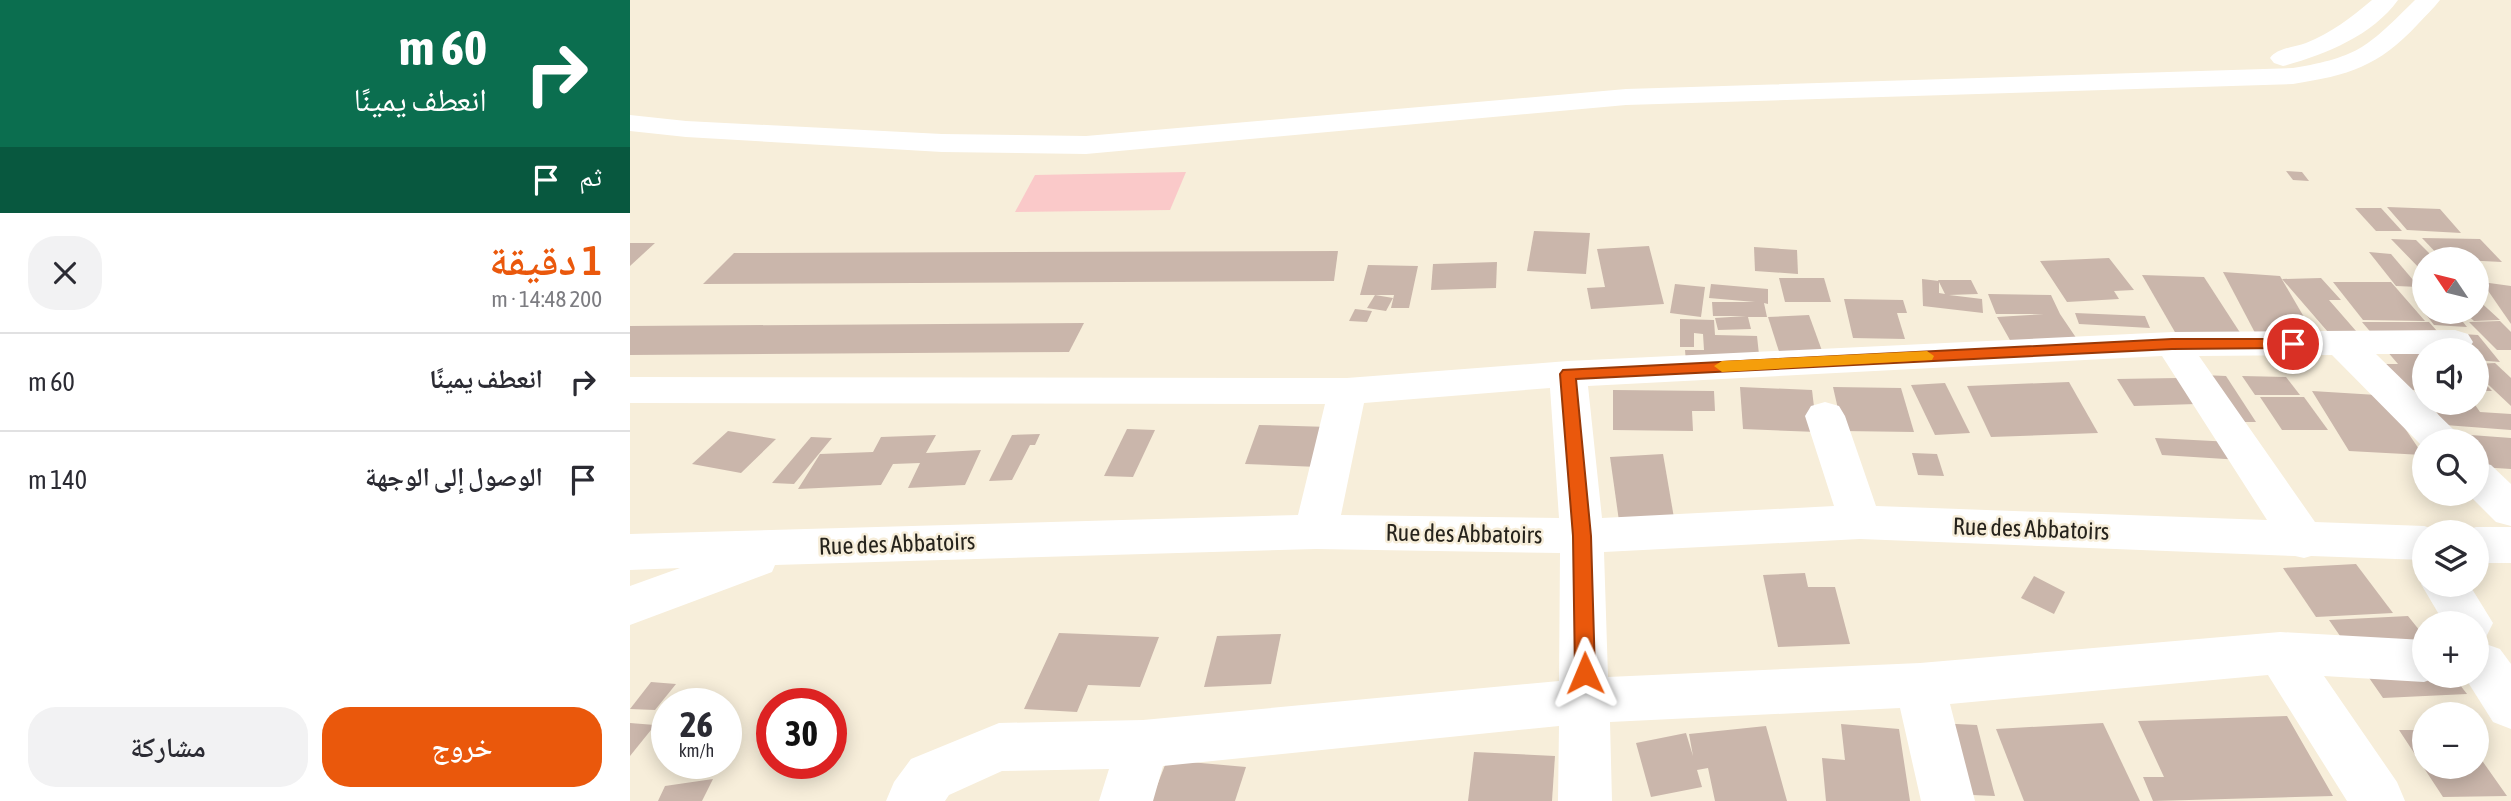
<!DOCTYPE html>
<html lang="ar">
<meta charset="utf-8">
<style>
:root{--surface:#fff;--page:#f2f2f3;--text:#2b2b33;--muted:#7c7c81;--line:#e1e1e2;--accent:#ea580c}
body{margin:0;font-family:"Asap Condensed","Noto Naskh Arabic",sans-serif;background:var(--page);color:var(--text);direction:rtl;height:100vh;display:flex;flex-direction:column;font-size:26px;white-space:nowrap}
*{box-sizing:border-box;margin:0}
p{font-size:23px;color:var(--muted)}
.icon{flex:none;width:38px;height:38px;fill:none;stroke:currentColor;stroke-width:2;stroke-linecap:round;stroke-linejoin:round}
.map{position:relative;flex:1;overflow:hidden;direction:ltr}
.panel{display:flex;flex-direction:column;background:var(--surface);width:630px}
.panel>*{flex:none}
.banner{background:#0b6e4f;color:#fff;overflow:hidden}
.needle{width:46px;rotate:305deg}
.tools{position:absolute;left:1782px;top:247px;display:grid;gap:14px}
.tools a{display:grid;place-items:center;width:77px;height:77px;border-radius:50%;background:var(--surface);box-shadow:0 4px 18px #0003;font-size:35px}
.speed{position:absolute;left:21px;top:688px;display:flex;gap:14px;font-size:35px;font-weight:700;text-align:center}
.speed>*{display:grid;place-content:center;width:91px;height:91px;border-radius:50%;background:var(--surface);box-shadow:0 4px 18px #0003;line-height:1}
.speed small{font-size:18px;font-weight:400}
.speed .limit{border:10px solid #d22;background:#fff;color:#111}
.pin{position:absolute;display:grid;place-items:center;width:60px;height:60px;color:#fff;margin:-30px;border:4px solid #fff;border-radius:50%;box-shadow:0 2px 7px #0007}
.me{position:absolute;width:77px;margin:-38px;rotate:359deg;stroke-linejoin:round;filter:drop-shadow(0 0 5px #0008)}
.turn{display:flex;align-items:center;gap:24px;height:147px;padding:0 28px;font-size:32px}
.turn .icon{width:91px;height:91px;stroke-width:2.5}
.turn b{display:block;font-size:49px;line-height:60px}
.then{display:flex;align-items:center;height:66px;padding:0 28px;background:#0003;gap:14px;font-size:26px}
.round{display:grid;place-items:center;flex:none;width:74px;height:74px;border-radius:28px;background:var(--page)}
.head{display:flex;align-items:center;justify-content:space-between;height:119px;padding:0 28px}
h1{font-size:42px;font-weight:600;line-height:52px;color:var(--accent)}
.primary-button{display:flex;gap:14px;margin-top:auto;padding:14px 28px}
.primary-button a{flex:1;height:80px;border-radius:28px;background:var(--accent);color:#fff;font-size:28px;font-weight:600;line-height:80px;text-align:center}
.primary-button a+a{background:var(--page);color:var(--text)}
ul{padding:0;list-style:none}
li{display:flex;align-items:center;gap:21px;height:98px;padding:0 28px;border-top:2px solid var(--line)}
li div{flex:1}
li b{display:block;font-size:26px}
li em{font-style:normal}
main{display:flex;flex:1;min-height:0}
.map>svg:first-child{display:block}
</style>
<main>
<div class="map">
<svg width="1881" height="801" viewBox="0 0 1881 801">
<rect width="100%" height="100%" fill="#f7eeda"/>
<path fill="#fac9c9" d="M 556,172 L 540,210 L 385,212 L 405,175 Z"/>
<g fill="#cab6ab">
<path d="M 1656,171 L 1672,172 L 1679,181 L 1663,180 Z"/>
<path d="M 1757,207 L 1810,209 L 1831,233 L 1777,230 Z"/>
<path d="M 1725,208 L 1751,208 L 1772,231 L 1746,231 Z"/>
<path d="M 904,231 L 960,233 L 956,274 L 897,271 Z"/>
<path d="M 1792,238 L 1850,239 L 1872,262 L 1812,259 Z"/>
<path d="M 1761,239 L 1786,240 L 1805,259 L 1794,259 L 1794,273 Z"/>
<path d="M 0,243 L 25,243 L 0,266 Z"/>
<path d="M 1019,246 L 1034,304 L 961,309 L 957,288 L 975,287 L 967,249 Z"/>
<path d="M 1124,247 L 1167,250 L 1168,274 L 1125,271 Z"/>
<path d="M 708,251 L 704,281 L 73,284 L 104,253 Z"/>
<path d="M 1739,252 L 1761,254 L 1789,287 L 1766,286 Z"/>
<path d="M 1479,258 L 1504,290 L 1484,291 L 1489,299 L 1437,302 L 1410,261 Z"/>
<path d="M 867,262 L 866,288 L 801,290 L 803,264 Z"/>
<path d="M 738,265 L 788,266 L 779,308 L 761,308 L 764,295 L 730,295 Z"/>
<path d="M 1593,272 L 1650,276 L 1695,353 L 1633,348 Z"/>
<path d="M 1512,275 L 1574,277 L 1620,348 L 1553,346 Z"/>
<path d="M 1149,278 L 1194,278 L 1201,302 L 1155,302 Z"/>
<path d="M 1691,278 L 1711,300 L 1699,300 L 1740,347 L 1711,347 L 1652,279 Z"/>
<path d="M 1292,279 L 1309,281 L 1309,293 L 1315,294 L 1308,280 L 1341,280 L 1348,294 L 1319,295 L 1352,299 L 1353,313 L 1293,306 Z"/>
<path d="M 1703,282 L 1761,282 L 1795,321 L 1733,320 Z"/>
<path d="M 1852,282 L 1881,286 L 1881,324 Z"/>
<path d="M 1045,284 L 1075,287 L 1071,317 L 1040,313 Z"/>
<path d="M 1081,284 L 1138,289 L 1138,304 L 1134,303 L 1137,317 L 1118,317 L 1121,329 L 1088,330 L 1085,318 L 1116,316 L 1083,316 L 1082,302 L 1125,302 L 1079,298 Z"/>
<path d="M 1358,294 L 1421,295 L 1430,314 L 1453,348 L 1390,358 L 1367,317 L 1414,314 L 1366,314 Z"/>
<path d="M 745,295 L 763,298 L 756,311 L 737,308 Z"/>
<path d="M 1846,298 L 1870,320 L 1844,321 L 1834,312 L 1846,312 Z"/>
<path d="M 1214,299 L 1273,300 L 1277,313 L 1267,313 L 1275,339 L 1223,338 Z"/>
<path d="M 725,309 L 742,311 L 737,322 L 719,321 Z"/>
<path d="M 1794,312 L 1825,312 L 1837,327 L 1804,325 Z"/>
<path d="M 1445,313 L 1515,316 L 1520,328 L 1449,324 Z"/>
<path d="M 1179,315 L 1195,359 L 1152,361 L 1138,317 Z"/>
<path d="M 1050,319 L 1084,320 L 1085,335 L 1127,336 L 1130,364 L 1056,362 L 1055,350 L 1074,350 L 1073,334 L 1064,333 L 1064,347 L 1050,347 Z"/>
<path d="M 1870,321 L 1881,332 L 1881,350 L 1867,350 L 1839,322 Z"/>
<path d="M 1732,322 L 1799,322 L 1824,350 L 1794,350 L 1794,390 L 1772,390 L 1750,364 L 1768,364 Z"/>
<path d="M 454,323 L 439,352 L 0,355 L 0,326 Z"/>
<path d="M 1817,333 L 1848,335 L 1870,362 L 1846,360 L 1846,350 L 1830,350 Z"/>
<path d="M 1865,363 L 1881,378 L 1881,406 L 1846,373 L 1846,364 Z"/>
<path d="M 1846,374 L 1862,391 L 1846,391 Z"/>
<path d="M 1572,375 L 1596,376 L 1626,422 L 1601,422 Z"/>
<path d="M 1612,376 L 1656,377 L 1670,395 L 1625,395 Z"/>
<path d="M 1548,378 L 1566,404 L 1504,406 L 1487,379 Z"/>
<path d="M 1439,382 L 1468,433 L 1361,437 L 1337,386 Z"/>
<path d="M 1315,383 L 1340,433 L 1305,435 L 1281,385 Z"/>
<path d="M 1110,387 L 1182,390 L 1187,432 L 1113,429 Z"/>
<path d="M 1203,387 L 1271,388 L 1284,432 L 1213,431 Z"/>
<path d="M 983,390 L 1084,391 L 1085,411 L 1062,411 L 1063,431 L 983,430 Z"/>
<path d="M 1682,391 L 1763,396 L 1772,424 L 1793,455 L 1719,451 Z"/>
<path d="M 1630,397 L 1674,397 L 1698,430 L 1652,430 Z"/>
<path d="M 1800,402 L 1843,402 L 1850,412 L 1881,414 L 1881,430 L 1815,425 Z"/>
<path d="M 629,425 L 700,427 L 688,467 L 615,464 Z"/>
<path d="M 497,429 L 525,430 L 503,477 L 474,476 Z"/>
<path d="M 98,431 L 146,439 L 111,473 L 62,464 Z"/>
<path d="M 410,434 L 405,445 L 400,445 L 382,480 L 359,481 L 382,435 Z"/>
<path d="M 1827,434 L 1881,438 L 1881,469 L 1850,467 L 1846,461 L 1846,441 L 1832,441 Z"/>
<path d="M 306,435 L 296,453 L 351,450 L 335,485 L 278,488 L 290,463 L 263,464 L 251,485 L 168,489 L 190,454 L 243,452 L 251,437 Z"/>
<path d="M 181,437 L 202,438 L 164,484 L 142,483 Z"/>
<path d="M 1525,438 L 1602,442 L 1611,460 L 1532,455 Z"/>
<path d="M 1282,453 L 1307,454 L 1314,476 L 1288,475 Z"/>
<path d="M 1033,454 L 1044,518 L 989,521 L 980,457 Z"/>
<path d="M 1726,564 L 1763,613 L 1686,617 L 1653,568 Z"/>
<path d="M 1175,573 L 1178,587 L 1205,587 L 1220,644 L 1148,647 L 1133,575 Z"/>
<path d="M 1404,576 L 1435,592 L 1424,614 L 1391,598 Z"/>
<path d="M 1778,616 L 1794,636 L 1794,676 L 1823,676 L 1837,694 L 1753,698 L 1699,620 Z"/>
<path d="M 429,633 L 529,637 L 510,687 L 458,685 L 447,712 L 394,709 Z"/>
<path d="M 651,634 L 641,684 L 574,687 L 587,636 Z"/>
<path d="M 21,682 L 46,684 L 25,710 L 0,709 Z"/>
<path d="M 1657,716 L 1703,796 L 1523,801 L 1513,777 L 1534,777 L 1508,721 Z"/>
<path d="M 0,723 L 25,725 L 0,756 Z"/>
<path d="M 1305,723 L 1347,725 L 1365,796 L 1320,794 Z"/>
<path d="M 1473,723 L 1510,801 L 1394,801 L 1366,729 Z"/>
<path d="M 1211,724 L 1269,729 L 1280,801 L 1196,801 L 1192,758 L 1215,760 Z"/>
<path d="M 1136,726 L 1157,801 L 1085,801 L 1078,768 L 1067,770 L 1072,787 L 1021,797 L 1006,743 L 1056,733 L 1063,756 L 1059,734 Z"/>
<path d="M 1769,730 L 1794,730 L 1794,766 L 1846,766 L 1846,752 L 1877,796 L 1813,797 Z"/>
<path d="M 844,752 L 925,756 L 922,801 L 838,801 Z"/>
<path d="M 537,760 L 616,767 L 605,801 L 521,801 Z"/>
<path d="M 83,779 L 72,801 L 28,801 L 35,786 Z"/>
</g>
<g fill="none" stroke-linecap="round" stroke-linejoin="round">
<g fill="#fff" fill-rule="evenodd">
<path d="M 1742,0 L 1768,0 C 1742,36 1694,55 1653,66 L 1644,63 L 1640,58 C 1647,48 1665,47 1676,43 C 1701,33 1722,17 1742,0 Z"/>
<path d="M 1785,0 L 1810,0 C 1803,9 1795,16 1788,24 C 1748,67 1719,75 1663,84 L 996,105 L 456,154 L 312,152 L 56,137 L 0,131 L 0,115 L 56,121 L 312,134 L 456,136 L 996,89 L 1663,68 C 1730,57 1738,46 1785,0 Z"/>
<path d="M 1825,330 L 1838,334 L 1843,342 L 1838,350 L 1794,350 L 1794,354 L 1746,354 L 1825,431 L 1831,441 L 1794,441 L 1794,448 L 1702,355 L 1569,356 L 1685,522 L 1794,526 L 1810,531 L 1794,532 L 1794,560 L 1681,556 L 1674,558 L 1665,556 L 1230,539 L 974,552 L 978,677 L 1290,663 L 1650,632 L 1794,640 L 1794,676 L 1811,676 L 1794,682 L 1694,676 L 1767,782 L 1775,801 L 1717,801 L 1638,675 L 1320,704 L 1345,801 L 1291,801 L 1270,708 L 980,722 L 982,801 L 928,801 L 929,726 L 533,766 L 523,801 L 469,801 L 479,769 L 372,771 L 319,795 L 315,801 L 256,801 L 264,782 L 281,759 L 369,723 L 513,720 L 929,681 L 930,553 L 686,549 L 145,565 L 142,572 L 0,625 L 0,586 L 50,568 L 0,570 L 0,534 L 668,515 L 695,404 L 0,403 L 0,377 L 717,378 L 938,361 L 1542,332 ZM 1532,356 L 1637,520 L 1246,506 L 1215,416 L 1209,406 L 1195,402 L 1181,406 L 1175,416 L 1204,506 L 972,518 L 958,386 ZM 920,388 L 929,518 L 711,515 L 734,403 Z"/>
<path d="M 1846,461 L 1861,465 L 1881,484 L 1881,526 L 1866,522 L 1838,494 L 1846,494 Z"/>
<path d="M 1846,527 L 1881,527 L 1881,563 L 1846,563 L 1846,532 L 1832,532 Z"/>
<path d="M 1794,579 L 1794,584 L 1839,584 L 1863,623 L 1856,637 L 1846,640 L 1846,623 L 1814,623 L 1791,584 Z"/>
<path d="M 1853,643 L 1870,649 L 1881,664 L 1881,729 L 1863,722 L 1834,676 L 1846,676 L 1846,645 Z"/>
</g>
</g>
<path fill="#ea580c" stroke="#983908" stroke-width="2" d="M 1542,339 L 1663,339 L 1671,344 L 1663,348 L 1542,349 L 946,379 L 961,536 L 965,673 L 962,680 L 955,682 L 948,680 L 945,673 L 943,536 L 930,374 L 933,370 Z"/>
<path fill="#f59e0b" d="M 1297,351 L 1304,356 L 1302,360 L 1092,372 L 1084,366 L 1092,361 Z"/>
<g text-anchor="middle" stroke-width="5" stroke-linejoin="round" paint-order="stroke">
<g font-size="24" fill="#26231c" stroke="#f7eeda">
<text transform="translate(1401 529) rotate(2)" y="8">Rue des Abbatoirs</text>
<text transform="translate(834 534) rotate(1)" y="8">Rue des Abbatoirs</text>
<text transform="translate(267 544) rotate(-2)" y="8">Rue des Abbatoirs</text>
</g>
</g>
</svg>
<div class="tools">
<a><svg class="needle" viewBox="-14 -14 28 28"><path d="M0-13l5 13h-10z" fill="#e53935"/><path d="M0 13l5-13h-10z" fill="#7c7c81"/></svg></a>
<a><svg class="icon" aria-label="sound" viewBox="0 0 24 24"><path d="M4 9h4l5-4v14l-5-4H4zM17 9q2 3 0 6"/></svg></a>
<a><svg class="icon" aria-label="search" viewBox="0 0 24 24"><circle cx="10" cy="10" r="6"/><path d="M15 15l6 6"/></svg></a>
<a><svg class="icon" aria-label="layers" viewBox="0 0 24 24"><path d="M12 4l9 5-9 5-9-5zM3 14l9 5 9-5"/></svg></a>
<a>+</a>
<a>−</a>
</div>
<div class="speed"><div>26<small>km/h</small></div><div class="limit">30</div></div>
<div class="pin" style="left:1663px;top:344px;background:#d93025"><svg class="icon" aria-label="arrive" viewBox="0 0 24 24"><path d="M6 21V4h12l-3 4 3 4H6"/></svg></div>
<svg class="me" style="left:955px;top:673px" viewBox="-20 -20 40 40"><path d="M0-17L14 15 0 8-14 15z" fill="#ea580c" stroke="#fff" stroke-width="4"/></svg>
</div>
<section class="panel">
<div class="banner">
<div class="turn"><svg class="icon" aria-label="right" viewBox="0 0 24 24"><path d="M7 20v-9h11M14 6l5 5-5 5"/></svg><div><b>60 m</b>انعطف يمينًا</div></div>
<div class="then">ثم<svg class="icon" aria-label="arrive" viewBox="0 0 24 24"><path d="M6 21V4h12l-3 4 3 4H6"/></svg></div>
</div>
<div class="head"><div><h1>1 دقيقة</h1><p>200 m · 14:48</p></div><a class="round"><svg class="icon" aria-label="close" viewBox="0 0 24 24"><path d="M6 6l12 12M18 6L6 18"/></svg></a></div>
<ul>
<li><svg class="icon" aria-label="right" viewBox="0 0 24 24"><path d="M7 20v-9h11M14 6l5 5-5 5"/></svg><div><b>انعطف يمينًا</b></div><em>60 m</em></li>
<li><svg class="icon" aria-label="arrive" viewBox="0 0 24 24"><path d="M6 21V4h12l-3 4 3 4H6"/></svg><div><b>الوصول إلى الوجهة</b></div><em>140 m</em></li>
</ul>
<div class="primary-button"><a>خروج</a><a>مشاركة</a></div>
</section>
</main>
